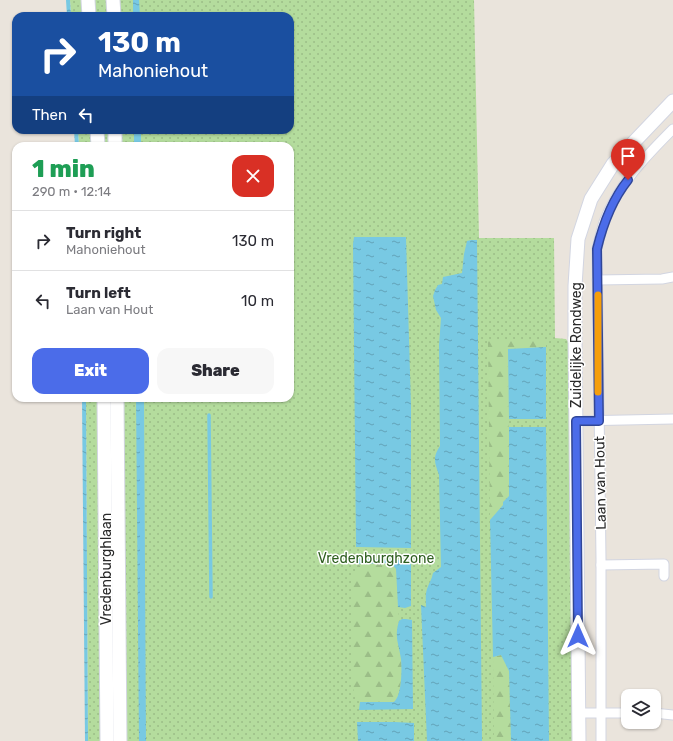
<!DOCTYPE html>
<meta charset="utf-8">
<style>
:root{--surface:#fff;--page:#f7f7f7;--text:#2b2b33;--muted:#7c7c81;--line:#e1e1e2;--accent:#4b6ce9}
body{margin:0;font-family:Rubik,sans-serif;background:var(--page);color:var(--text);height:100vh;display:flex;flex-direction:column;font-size:15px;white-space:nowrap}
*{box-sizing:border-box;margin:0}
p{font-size:13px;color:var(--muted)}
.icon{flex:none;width:22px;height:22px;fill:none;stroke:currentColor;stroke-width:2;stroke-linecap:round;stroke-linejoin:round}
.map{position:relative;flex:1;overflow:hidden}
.side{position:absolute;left:12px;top:142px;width:282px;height:260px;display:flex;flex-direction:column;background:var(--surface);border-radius:12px;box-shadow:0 1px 3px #0004}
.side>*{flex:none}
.hud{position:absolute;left:12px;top:12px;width:282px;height:122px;border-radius:12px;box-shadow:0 1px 3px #0004;background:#1a4fa0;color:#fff;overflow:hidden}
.controls{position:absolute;left:621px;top:689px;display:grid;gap:8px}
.controls a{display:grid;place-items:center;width:40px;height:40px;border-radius:8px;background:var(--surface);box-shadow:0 1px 3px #0004;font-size:20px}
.pin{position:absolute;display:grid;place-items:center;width:34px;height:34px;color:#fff;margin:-41px -17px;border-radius:50% 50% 50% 0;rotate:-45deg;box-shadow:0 0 4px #0007}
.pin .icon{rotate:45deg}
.me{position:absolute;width:44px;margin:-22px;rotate:0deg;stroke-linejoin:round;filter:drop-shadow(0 0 3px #0008)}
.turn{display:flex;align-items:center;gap:14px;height:84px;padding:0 20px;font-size:18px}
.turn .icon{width:52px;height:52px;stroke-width:2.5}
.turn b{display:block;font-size:28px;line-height:34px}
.then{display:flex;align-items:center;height:38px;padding:0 20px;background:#0003;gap:8px;font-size:15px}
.round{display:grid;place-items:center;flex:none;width:42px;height:42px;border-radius:12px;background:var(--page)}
.overview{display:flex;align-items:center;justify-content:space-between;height:68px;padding:0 20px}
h1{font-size:24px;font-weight:800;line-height:30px;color:#1e9e55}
.cta{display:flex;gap:8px;margin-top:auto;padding:8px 20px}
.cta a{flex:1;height:46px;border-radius:12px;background:var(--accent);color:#fff;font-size:16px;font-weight:800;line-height:46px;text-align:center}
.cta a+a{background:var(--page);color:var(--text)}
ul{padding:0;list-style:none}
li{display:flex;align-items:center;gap:12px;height:60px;padding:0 20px;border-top:1px solid var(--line)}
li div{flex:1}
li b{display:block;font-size:15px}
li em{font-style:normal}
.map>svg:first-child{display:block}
</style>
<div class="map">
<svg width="673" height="741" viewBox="0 0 673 741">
<defs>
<pattern id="green-dots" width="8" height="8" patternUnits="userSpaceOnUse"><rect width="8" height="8" fill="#b4dc9d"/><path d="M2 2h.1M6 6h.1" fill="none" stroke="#9bbd87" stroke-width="1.8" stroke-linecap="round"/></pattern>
<pattern id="forest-firs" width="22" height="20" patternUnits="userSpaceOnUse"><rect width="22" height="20" fill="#b4dc9d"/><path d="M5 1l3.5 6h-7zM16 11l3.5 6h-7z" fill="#9bbd87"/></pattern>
<pattern id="water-ripples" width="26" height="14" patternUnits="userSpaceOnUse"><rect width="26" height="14" fill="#78c9e3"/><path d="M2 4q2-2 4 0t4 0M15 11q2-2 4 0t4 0" fill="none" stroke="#62a3b8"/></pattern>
</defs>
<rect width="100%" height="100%" fill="#eae4dc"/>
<g fill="url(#green-dots)">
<path d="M 70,0 L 85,0 L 86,16 L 71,16 Z"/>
<path d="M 91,0 L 110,0 L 111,16 L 92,16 Z"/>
<path d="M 117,0 L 474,0 L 479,238 L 554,238 L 555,338 L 566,339 L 569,343 L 573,741 L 141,741 L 139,682 L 139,741 L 123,741 L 120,398 L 290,398 L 290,146 L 118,146 L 118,130 L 290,130 L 290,16 L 117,16 Z"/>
<path d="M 78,130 L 93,130 L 95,146 L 79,146 Z"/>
<path d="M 100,130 L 112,130 L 112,146 L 101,146 Z"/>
<path d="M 86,398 L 102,398 L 104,741 L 88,741 Z"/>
</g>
<g fill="url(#forest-firs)">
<path d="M 546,339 L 546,347 L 508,349 L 509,496 L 503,501 L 503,505 L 490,520 L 488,340 Z"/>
<path d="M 392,563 L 396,569 L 399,621 C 394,637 399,644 401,659 C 402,670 402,694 394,702 L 360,702 L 356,699 L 353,688 L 352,576 L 359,564 Z"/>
<path d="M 501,655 L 509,671 L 511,741 L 494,741 L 493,657 Z"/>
</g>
<g fill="url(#water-ripples)">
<path d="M 66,0 L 70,0 L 71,16 L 67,16 Z"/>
<path d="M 133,0 L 139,0 L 140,16 L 133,16 Z"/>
<path d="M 74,130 L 78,130 L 79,146 L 75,146 Z"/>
<rect x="134" y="130" width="7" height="16"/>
<path d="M 354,237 L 406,237 L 411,407 L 411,548 L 356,547 L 353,244 Z"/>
<path d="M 471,240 L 477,240 L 482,741 L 427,741 L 421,605 L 426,607 C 426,601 425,595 427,589 C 429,583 432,579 433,573 L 441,567 L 439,475 C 435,463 432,458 440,446 L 439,345 L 441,318 L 436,310 L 433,296 L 435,290 L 438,285 L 442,284 L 443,277 L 462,273 L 464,254 L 467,241 Z"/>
<path d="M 546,347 L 546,419 L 509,419 L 508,349 Z"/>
<path d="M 82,398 L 86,398 L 88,741 L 85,741 Z"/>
<path d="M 136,398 L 144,398 L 146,741 L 139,741 Z"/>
<path d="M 509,427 L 546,427 L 549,741 L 511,741 L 509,671 L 501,655 L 493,657 L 490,520 L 503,505 L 503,502 L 509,496 Z"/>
<path d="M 358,559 L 411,560 L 411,606 L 405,608 L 398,607 L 396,569 L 391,563 L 359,564 Z"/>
<path d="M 402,619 L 406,619 L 412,620 L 413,709 L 359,710 L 360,702 L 394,702 C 402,695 402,670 401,659 C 399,644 394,637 399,621 Z"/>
<path d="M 357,722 L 395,722 L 414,723 L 414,741 L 358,741 Z"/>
</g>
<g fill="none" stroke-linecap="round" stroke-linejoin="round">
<path stroke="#78c9e3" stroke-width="3.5" d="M 209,415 L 211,597"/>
<defs>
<g id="street">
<path d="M 597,280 L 662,279 L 673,277"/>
<path d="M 576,421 L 673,419"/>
<path d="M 601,565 L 664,564 L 664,576"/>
<path d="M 579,713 L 628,713"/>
<path d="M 654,713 L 673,715"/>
<path d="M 601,741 L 601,559 L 597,249 C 599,240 601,231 604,222 C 618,185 645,157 673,129"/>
</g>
<g id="secondary">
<path d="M 88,0 L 89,16"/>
<path d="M 113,0 L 114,16"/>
<path d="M 97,130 L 98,146"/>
<path d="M 115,146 L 115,130"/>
<path d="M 104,398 L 107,741"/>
<path d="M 117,398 L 120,741"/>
<path d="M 579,741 L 575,333 L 575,286 L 578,239 L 591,199 L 613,164 L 673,101"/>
</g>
</defs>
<use href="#street" stroke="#d2d5e1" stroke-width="11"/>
<use href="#secondary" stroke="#d2d5e1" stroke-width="15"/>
<use href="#street" stroke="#fff" stroke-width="9"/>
<use href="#secondary" stroke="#fff" stroke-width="13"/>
</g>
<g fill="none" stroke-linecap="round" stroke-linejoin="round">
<defs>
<path id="route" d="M 578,636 L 576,421 L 599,421 L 597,249 C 603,224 612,200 628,180"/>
</defs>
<use href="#route" stroke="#314697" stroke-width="10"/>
<use href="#route" stroke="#4b6ce9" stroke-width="7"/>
<path stroke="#f59e0b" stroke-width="7" d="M 598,295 L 598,392"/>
</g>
<g text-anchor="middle" stroke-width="3" stroke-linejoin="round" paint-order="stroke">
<g font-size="14" fill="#292929" stroke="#fff">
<text transform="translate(576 345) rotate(-90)" y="5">Zuidelijke Rondweg</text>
<text transform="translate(600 483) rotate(-91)" y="5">Laan van Hout</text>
<text transform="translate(106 569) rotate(-90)" y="5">Vredenburghlaan</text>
</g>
<g font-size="14" fill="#2f5f20" stroke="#fff">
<text x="376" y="563">Vredenburghzone</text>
</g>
</g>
</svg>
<div class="controls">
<a><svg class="icon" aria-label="layers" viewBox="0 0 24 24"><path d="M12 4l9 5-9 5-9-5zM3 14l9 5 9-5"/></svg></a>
</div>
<div class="pin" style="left:628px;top:180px;background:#d93025"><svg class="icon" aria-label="arrive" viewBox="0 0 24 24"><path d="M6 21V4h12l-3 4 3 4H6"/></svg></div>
<svg class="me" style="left:578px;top:636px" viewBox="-20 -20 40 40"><path d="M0-17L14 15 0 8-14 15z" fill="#4b6ce9" stroke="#fff" stroke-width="4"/></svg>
<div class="hud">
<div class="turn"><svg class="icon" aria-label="right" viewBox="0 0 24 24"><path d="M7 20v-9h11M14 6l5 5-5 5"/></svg><div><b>130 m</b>Mahoniehout</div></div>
<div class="then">Then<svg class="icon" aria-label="left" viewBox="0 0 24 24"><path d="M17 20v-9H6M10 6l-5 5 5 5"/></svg></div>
</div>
<section class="side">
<div class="overview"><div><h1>1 min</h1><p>290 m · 12:14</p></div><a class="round" style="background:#d93025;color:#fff"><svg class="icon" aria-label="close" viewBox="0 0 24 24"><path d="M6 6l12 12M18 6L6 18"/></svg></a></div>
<ul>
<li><svg class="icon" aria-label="right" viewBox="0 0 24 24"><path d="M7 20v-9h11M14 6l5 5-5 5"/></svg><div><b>Turn right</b><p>Mahoniehout</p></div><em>130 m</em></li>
<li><svg class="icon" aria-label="left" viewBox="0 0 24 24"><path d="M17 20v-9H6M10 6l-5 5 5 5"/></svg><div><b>Turn left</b><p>Laan van Hout</p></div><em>10 m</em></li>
</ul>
<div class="cta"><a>Exit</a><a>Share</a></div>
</section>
</div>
